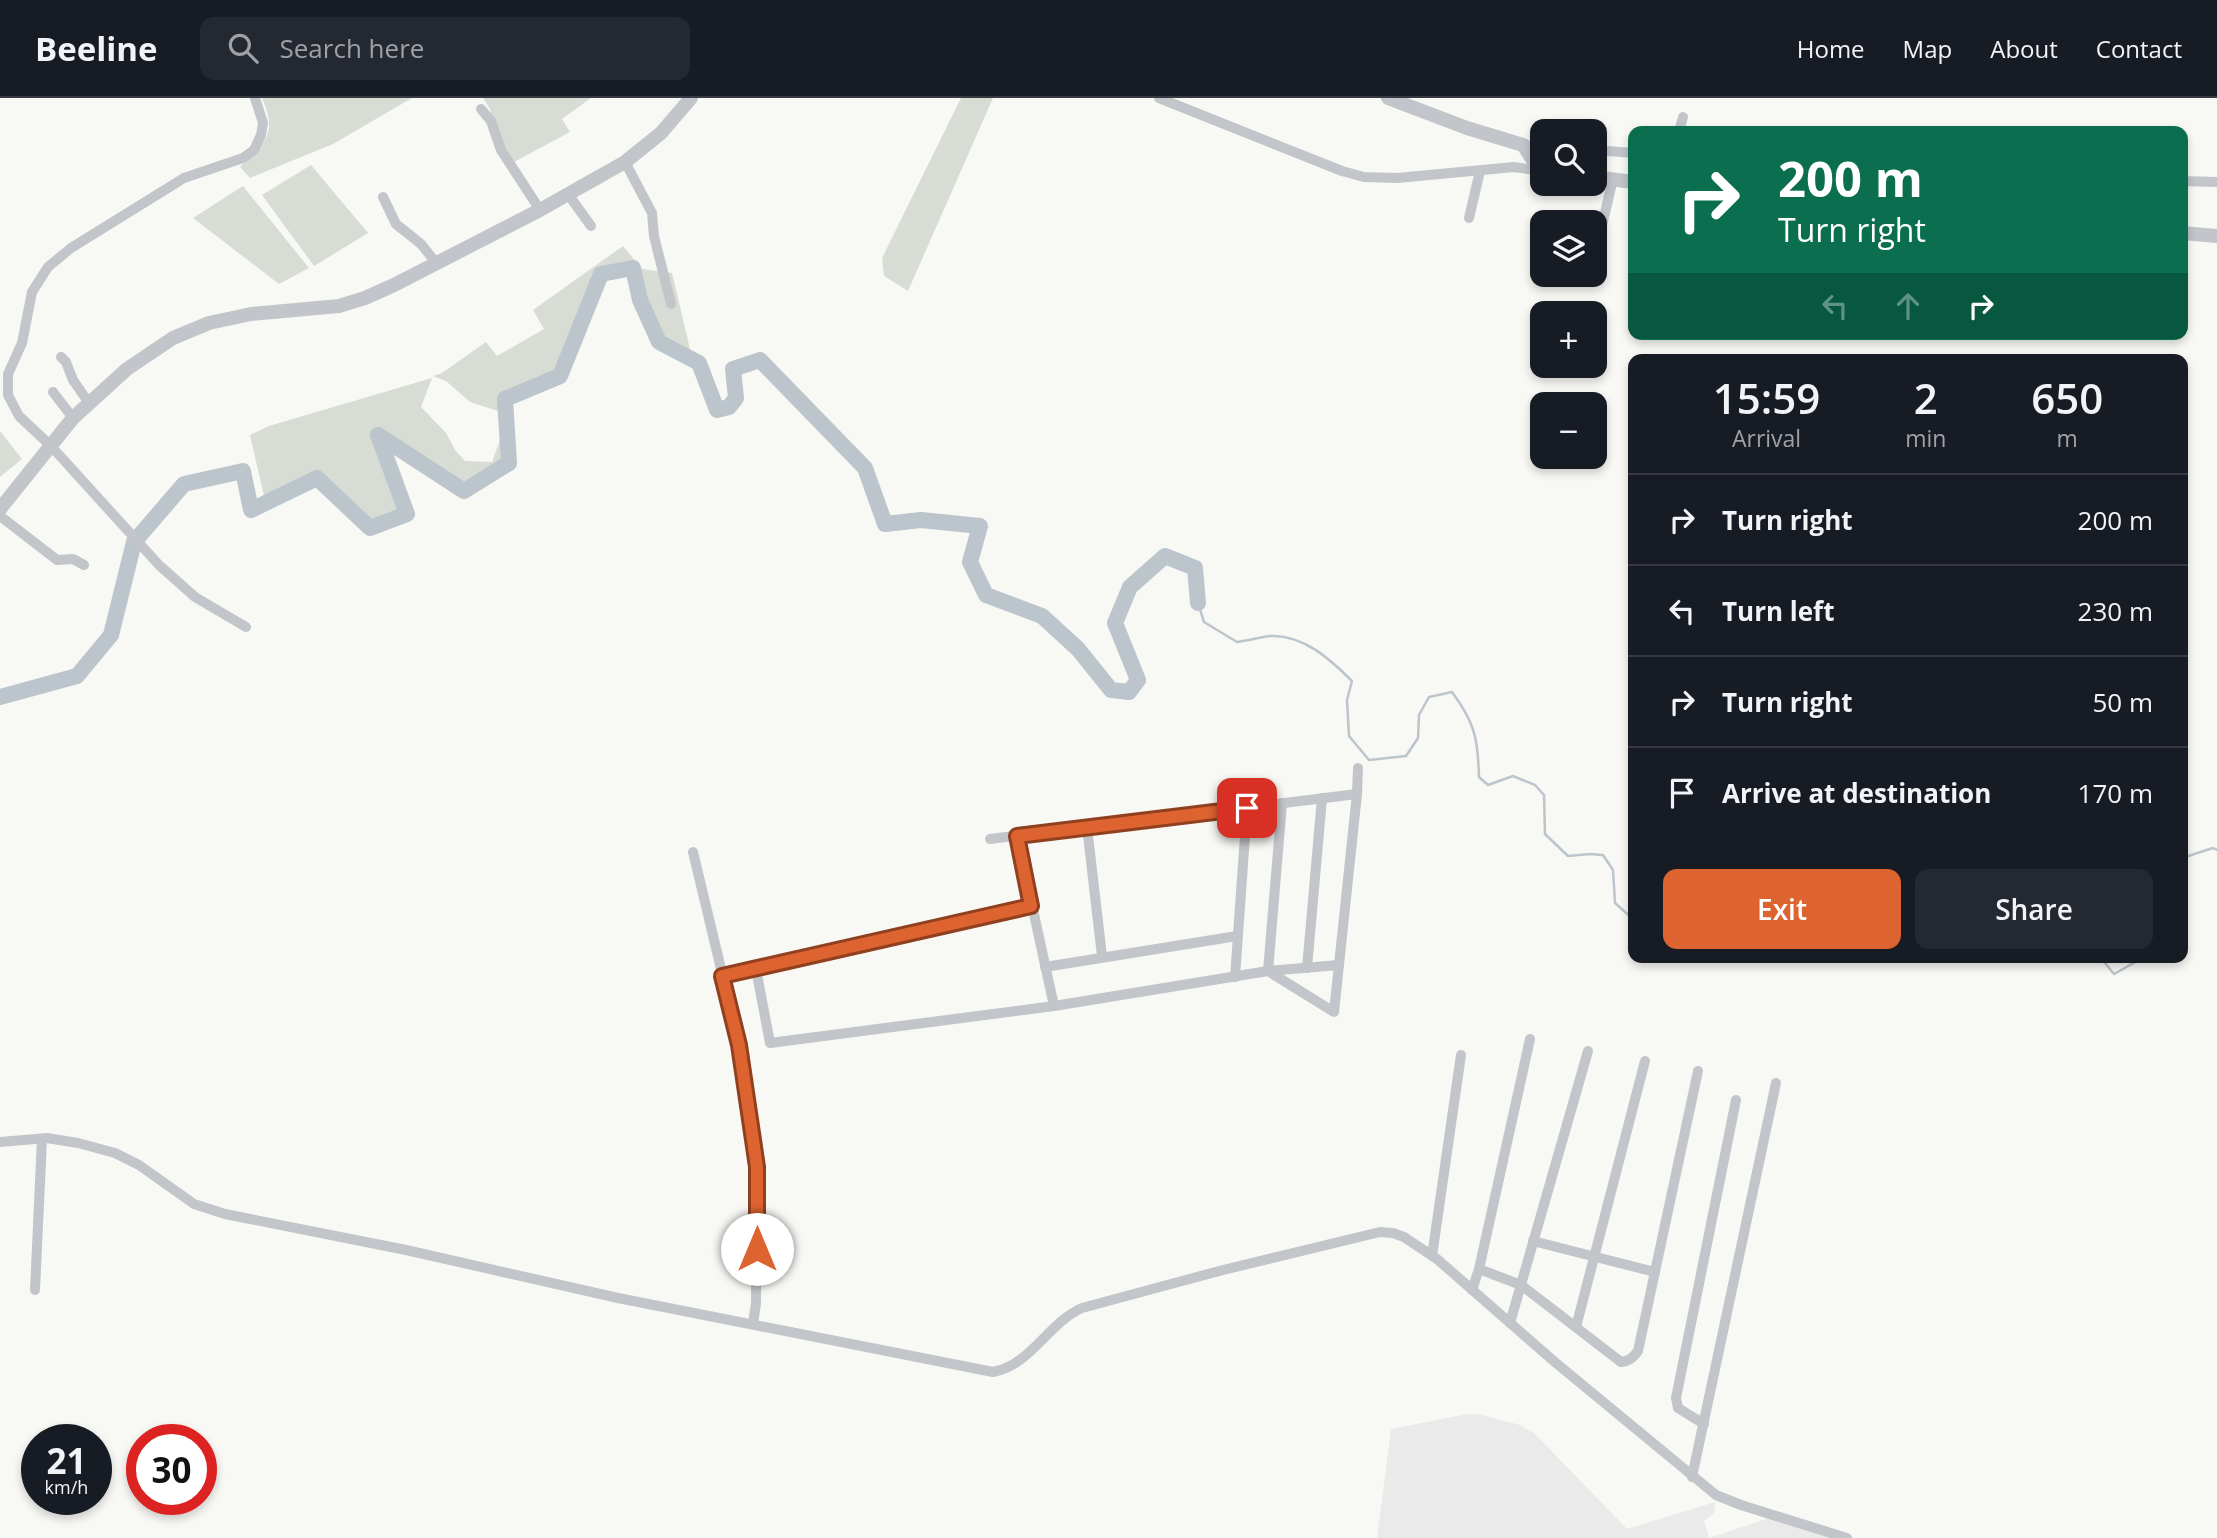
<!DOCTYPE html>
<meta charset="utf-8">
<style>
:root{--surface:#171b24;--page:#242831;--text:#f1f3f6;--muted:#9ea1a6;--line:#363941;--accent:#dd6330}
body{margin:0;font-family:"Open Sans",sans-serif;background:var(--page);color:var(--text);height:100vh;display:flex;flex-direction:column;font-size:26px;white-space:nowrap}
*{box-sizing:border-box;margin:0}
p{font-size:23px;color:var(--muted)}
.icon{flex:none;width:38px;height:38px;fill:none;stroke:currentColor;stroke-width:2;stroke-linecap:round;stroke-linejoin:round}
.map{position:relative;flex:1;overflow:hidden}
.details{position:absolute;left:1628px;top:256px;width:560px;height:609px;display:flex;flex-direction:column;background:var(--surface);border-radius:14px;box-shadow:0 4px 10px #0003}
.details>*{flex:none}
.top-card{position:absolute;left:1628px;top:28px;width:560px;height:214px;border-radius:14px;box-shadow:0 4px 10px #0003;background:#0b6e4f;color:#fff;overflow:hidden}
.fabs{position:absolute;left:1530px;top:21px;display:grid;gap:14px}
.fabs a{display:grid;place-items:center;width:77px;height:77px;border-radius:14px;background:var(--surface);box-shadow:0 4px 10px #0003;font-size:35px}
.speed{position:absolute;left:21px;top:1326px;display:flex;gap:14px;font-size:35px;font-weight:700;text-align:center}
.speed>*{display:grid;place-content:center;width:91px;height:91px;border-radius:50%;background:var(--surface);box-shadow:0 4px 10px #0003;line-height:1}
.speed small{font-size:18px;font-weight:400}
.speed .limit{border:10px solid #d22;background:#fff;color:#111}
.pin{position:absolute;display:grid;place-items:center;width:60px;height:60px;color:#fff;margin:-30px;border-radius:14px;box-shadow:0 4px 10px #0006}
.me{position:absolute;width:77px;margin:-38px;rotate:0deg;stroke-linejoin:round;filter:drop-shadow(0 0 5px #0008)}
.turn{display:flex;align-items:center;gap:24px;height:147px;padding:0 35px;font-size:32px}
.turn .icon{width:91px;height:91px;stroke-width:2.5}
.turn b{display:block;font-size:49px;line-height:60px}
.lanes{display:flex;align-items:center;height:66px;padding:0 35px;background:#0003;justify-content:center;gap:35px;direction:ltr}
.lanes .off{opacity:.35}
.eta{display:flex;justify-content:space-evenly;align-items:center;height:119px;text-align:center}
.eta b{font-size:42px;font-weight:600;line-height:49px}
.cta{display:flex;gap:14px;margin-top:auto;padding:14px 35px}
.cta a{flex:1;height:80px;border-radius:14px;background:var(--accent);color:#fff;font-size:28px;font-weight:600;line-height:80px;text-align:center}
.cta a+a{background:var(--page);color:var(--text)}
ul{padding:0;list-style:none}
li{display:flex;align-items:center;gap:21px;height:91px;padding:0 35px;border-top:2px solid var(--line)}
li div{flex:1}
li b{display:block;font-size:26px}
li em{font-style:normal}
header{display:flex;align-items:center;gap:42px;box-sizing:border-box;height:98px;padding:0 35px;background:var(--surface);border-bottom:2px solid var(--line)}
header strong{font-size:33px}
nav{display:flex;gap:38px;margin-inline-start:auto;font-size:24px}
.search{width:490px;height:63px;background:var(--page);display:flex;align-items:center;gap:18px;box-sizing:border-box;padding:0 24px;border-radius:14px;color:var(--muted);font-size:26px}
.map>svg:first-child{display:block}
</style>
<header>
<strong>Beeline</strong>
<div class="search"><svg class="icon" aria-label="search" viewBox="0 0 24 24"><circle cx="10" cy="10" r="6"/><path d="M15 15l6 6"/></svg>Search here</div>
<nav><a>Home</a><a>Map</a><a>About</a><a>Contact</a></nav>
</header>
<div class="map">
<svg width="2217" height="1440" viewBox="0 0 2217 1440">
<rect width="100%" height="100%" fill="#f8f8f5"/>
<path fill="#e9eae9" d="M 1468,1316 L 1477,1316 L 1520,1327 L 1535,1336 L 1627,1431 L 1715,1404 L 1714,1415 L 1704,1423 L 1709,1440 L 1769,1420 L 1832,1440 L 1377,1440 L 1391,1331 Z"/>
<g fill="#d7ddd5">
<path d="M 262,0 L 412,0 L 333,46 L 250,80 L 240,69 C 265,43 278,37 262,0 Z"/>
<path d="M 483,0 L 591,0 L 562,21 L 570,34 L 514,64 L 498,44 L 490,11 Z"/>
<path d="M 961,0 L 993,0 L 908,193 L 884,178 L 882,160 Z"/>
<path d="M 311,67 L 368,135 L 314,168 L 262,97 Z"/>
<path d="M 243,88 L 309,170 L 279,186 L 193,120 Z"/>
<path d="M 623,148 L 642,171 L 672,175 L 694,268 L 653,246 L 636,211 L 629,178 L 604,182 L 562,283 L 512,306 L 515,371 L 478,392 L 459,399 L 388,350 L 414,419 L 367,436 L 316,385 L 267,411 L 250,337 L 269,328 L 432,280 L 421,309 L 446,335 L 455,352 L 465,363 L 492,364 L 500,342 L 501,314 L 470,304 L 446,283 L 433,278 L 442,275 L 486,244 L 497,258 L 544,231 L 533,212 Z"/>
<path d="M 0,333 L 22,361 L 0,379 Z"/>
</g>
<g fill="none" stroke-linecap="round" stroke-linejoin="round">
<g stroke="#bcc5cb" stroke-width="2.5">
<path d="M 1198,505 L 1204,524 L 1237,544 C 1248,543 1260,539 1270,538 C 1303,536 1331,562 1352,583 L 1347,602 L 1349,638 L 1369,662 L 1406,658 L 1418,640 L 1419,617 L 1429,599 L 1452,594 C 1475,625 1478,641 1479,679 L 1488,687 L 1513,678 L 1535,687 L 1544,697 L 1545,736 L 1568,758 L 1590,756 L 1603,757 L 1613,772 L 1615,805 L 1633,821"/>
<path d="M 2182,760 L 2213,750 L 2217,752"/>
<path d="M 2100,859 L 2114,876 L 2139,862 L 2140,859"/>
</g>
<path stroke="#bcc5cb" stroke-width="16" d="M 0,599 L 77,578 L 111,537 L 134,444 L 184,386 L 243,373 L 251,412 L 317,380 L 370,430 L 407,416 L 378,337 L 464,393 L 509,365 L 505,301 L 560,278 L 601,176 L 633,170 L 640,202 L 659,244 L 699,265 L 717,312 L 729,309 L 736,300 L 733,271 L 760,262 L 865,370 L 885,426 L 921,422 L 980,428 L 970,464 L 986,497 L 1042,518 L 1078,551 L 1111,592 L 1129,594 L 1138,582 L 1115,525 L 1130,489 L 1165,458 L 1195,470 L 1198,505"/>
<g stroke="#c2c5c9" stroke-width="10">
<path d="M 1159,0 L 1342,73 L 1364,79 L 1397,80 L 1514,69 L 1542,73"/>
<path d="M 481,11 L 491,23 L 501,52 L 540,112"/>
<path d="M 1679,33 L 1683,19"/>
<path d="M 1523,47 L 1542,49"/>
<path d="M 1594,52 L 1633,55"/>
<path d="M 625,64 L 652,115 L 654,138 L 671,206"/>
<path d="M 2182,83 L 2217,84"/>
<path d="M 568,96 L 591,128"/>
<path d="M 383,99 L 396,126 L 421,146 L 437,166"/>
<path d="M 1469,120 L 1480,73"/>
<path d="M 1599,140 L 1613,81"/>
<path d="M 61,259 L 66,264 L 73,282 L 89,305"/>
<path d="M 53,294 L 73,320"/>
<path d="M 0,418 L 57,462 L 73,461 L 84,467"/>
<path d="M 246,529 L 195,499 L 159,467 L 51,348 L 19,318 L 8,297 L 8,276 L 22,245 L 32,194 L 48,169 L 71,150 L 184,80 L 243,60 L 254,52 L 261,37 L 263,25 L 255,0"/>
<path d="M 1282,705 L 1268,873 L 1334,914 L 1357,696 L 1358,670"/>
<path d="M 1087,729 L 1102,858"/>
<path d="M 1017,738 L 1054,908"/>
<path d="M 990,741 L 1357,696"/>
<path d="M 693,754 L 739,946 L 757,1069 L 756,1205 L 753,1226"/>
<path d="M 1045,869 L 1237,838"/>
<path d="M 1307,870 L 1322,700"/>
<path d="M 756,871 L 770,945 L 1054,908 L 1268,873 L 1339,867"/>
<path d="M 722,878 L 1031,808"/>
<path d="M 1235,879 L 1247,710"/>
<path d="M 0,1044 L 47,1040 L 78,1045 L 115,1055 L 139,1067 L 194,1106 L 225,1116 L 406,1152 L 618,1200 L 993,1274 C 1031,1267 1048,1225 1082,1210 L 1223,1172 L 1380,1134 L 1393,1135 L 1404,1139 L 1437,1161 L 1556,1265 L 1716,1397 L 1741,1407 L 1847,1440"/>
<path d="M 1533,1143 L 1655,1174"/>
<path d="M 1432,1158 L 1461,957"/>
<path d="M 1479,1171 L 1521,1187 L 1621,1264 C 1629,1263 1633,1260 1638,1253 L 1698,973"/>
<path d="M 35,1192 L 42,1041"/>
<path d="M 1472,1192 L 1479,1171 L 1530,941"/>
<path d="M 1510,1225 L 1588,953"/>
<path d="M 1576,1229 L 1645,963"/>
<path d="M 1704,1326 L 1678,1310 L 1676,1300 L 1736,1002"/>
<path d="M 1692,1379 L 1776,985"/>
</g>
<g stroke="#c2c5c9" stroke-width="14">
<path d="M 1388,0 L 1467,30 L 1523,47 L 1532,61 L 1542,71"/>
<path d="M 1594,79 L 1633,84"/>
<path d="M 2182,135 L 2217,138"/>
<path d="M 0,411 L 73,320 L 127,271 L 173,240 L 209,225 L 251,216 L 339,208 L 365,200 L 394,187 L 540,112 L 625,64 L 661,35 L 691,0"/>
</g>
</g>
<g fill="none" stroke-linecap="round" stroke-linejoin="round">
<defs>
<path id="route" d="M 757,1151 L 757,1069 L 739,947 L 722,878 L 1031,808 L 1017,738 L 1247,710"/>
</defs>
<use href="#route" stroke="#90401f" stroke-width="18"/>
<use href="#route" stroke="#dd6330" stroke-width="12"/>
</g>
</svg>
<div class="fabs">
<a><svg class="icon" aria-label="search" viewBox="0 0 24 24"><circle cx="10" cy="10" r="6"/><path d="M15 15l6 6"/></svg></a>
<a><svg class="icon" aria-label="layers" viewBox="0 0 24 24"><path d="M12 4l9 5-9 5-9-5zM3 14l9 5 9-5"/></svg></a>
<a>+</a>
<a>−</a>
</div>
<div class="speed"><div>21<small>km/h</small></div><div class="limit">30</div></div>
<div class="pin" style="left:1247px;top:710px;background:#d93025"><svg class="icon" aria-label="arrive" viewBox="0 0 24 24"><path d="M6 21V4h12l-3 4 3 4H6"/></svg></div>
<svg class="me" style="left:757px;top:1151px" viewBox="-20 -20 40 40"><circle r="19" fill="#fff"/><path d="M0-13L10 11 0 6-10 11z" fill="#dd6330"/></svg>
<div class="top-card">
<div class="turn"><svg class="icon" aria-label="right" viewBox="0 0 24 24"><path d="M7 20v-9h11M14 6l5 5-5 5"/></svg><div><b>200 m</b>Turn right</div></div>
<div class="lanes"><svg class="icon off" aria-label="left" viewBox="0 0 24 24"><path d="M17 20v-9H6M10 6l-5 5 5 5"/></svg><svg class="icon off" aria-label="ahead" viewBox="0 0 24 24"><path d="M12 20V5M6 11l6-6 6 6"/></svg><svg class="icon" aria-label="right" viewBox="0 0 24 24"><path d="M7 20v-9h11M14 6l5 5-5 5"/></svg></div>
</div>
<section class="details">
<div class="eta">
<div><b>15:59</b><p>Arrival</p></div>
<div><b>2</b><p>min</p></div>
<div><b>650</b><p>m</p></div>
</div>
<ul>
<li><svg class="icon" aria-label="right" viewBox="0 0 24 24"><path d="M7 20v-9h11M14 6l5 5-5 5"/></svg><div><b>Turn right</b></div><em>200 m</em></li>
<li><svg class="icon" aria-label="left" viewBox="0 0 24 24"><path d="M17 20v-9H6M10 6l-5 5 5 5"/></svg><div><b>Turn left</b></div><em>230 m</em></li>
<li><svg class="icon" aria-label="right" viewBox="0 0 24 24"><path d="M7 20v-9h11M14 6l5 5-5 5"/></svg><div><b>Turn right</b></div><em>50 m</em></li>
<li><svg class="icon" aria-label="arrive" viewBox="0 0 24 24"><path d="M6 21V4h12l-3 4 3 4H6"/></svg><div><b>Arrive at destination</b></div><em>170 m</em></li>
</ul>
<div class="cta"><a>Exit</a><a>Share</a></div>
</section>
</div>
